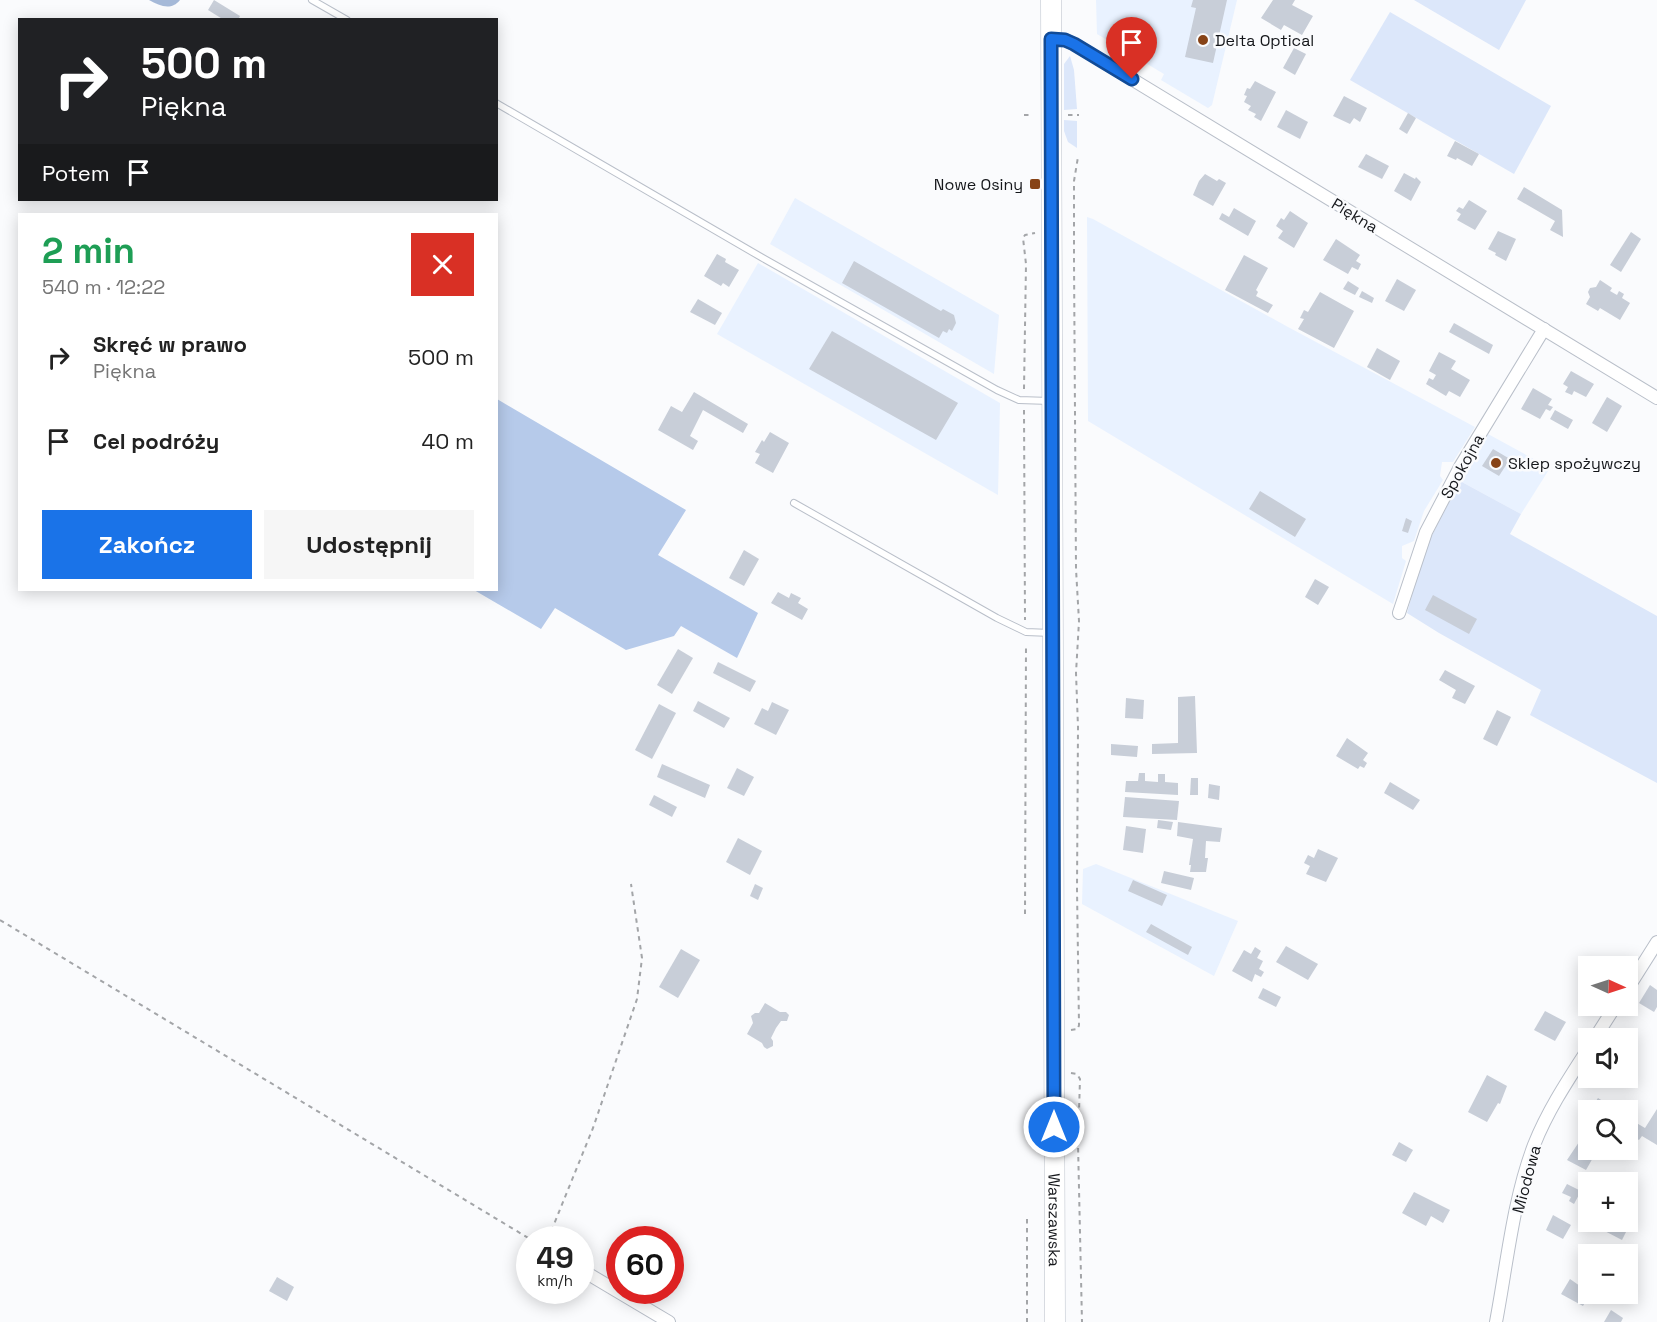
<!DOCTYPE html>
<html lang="pl">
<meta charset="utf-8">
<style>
:root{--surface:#fff;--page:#f6f6f6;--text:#222;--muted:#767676;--accent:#1a73e8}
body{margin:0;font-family:"Space Grotesk",sans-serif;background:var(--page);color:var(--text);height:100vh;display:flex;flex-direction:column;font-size:22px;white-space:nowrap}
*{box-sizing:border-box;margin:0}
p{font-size:20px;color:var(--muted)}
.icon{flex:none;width:33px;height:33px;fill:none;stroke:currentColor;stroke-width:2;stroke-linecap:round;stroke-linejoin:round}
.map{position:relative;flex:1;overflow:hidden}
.side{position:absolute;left:18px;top:213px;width:480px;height:378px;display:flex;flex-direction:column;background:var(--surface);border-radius:0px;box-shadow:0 3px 15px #0003}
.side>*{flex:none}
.guide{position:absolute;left:18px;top:18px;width:480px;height:183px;border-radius:0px;box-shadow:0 3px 15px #0003;background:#202124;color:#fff;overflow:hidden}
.needle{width:39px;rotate:93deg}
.controls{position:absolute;left:1578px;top:956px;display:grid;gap:12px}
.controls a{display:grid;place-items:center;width:60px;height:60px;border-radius:0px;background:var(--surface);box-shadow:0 3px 15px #0003;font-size:30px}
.speed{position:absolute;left:516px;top:1226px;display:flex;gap:12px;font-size:30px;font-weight:700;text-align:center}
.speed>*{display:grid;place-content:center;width:78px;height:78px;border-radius:50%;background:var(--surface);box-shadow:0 3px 15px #0003;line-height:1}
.speed small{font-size:15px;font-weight:400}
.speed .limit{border:9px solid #d22;background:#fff;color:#111}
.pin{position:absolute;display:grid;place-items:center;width:51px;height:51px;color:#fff;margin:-62px -26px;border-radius:50% 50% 50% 0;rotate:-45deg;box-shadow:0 0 6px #0007}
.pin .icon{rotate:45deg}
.me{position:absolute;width:66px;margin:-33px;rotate:0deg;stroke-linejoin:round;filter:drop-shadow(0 0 4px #0008)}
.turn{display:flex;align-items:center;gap:21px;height:126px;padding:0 24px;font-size:27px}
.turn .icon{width:78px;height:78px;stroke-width:2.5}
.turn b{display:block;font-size:42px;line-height:51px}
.then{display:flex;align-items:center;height:57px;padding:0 24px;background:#0003;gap:12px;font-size:22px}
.round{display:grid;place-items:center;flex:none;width:63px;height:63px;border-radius:0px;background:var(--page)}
.headline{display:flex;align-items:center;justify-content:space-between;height:102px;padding:0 24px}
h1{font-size:36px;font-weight:600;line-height:45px;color:#1e9e55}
.cta{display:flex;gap:12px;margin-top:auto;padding:12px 24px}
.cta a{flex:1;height:69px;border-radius:0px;background:var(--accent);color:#fff;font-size:24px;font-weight:600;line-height:69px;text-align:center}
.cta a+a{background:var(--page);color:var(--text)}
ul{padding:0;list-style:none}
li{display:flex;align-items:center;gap:18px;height:84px;padding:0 24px}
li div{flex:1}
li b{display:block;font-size:22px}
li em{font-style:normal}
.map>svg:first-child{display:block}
</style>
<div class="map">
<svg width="1657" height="1322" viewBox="0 0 1657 1322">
<rect width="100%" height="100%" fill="#fafbfd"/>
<g fill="#e9f2ff">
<path d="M 1096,0 L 1237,0 L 1212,105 L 1208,108 L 1161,80 L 1164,74 L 1097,34 Z"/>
<path d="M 795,198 L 999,315 L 994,374 L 770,244 Z"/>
<path d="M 1087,217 L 1093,219 L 1288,327 L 1475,427 L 1453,462 L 1442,462 L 1440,476 L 1443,480 L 1424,511 L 1414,541 L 1402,546 L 1402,558 L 1406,561 L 1393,604 L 1088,421 Z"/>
<path d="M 758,263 L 1000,403 L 998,495 L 717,334 Z"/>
<path d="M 1488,434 L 1550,468 L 1521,514 L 1460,481 Z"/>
<path d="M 1096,864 L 1238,921 L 1214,976 L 1082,904 L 1083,869 Z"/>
</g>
<g fill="#dce7fa">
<path d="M 1414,0 L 1526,0 L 1499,50 Z"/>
<path d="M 1390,12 L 1551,106 L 1514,174 L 1350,80 Z"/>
<path d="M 1070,56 L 1074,70 L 1077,109 L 1064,110 L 1064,64 Z"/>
<path d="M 1064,120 L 1077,121 L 1077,148 L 1068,142 L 1064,131 Z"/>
<path d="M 1460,481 L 1521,514 L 1510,534 L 1657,616 L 1657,783 L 1530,715 L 1541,690 L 1439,633 L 1407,613 L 1425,549 Z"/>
</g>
<path fill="#b6caea" d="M 497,399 L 686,510 L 658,555 L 758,613 L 737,658 L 681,626 L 674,636 L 626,650 L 555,608 L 541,629 L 474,590 L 496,590 Z"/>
<path fill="#a5b9d8" d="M 149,0 L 180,0 C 171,11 160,6 149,0 Z"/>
<g fill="#c8ced8">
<path d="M 214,0 L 240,16 L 238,20 L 224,20 L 208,10 Z"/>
<path d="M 1193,0 L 1227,0 L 1213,63 L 1185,57 L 1196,8 L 1191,7 Z"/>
<path d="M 1273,0 L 1295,0 L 1292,5 L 1313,16 L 1302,35 L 1284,25 L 1281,30 L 1261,18 Z"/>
<path d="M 1294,48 L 1306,54 L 1295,75 L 1283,68 Z"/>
<path d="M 1255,81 L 1276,92 L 1261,121 L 1254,117 L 1256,114 L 1248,110 L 1251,106 L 1244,102 L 1247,96 L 1244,95 L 1247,88 L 1250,89 Z"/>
<path d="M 1344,96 L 1367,108 L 1360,122 L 1354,118 L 1350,124 L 1333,116 Z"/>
<path d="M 1286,110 L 1308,122 L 1300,139 L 1277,127 Z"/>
<path d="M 1408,113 L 1416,118 L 1407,134 L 1399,129 Z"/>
<path d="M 1455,141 L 1479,154 L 1472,166 L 1457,158 L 1456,160 L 1447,156 Z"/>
<path d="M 1366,154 L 1389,166 L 1382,179 L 1358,167 Z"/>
<path d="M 1404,173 L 1415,179 L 1416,177 L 1421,182 L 1411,201 L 1394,191 Z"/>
<path d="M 1205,174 L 1217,181 L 1219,179 L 1226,183 L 1213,206 L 1193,195 L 1199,181 Z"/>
<path d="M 1524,187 L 1562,210 L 1563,237 L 1550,230 L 1555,221 L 1517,199 Z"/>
<path d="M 1469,200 L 1487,211 L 1475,230 L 1457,220 L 1461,214 L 1456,211 L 1459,207 L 1463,209 Z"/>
<path d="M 1234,208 L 1256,221 L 1248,236 L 1219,219 L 1222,213 L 1229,217 Z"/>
<path d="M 1290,211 L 1308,223 L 1294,248 L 1278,238 L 1283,231 L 1276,226 L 1281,218 L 1284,220 Z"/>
<path d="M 1498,231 L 1516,239 L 1506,261 L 1495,255 L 1496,253 L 1488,249 Z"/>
<path d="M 1631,232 L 1641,239 L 1621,272 L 1610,265 Z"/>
<path d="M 1336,239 L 1360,255 L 1356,261 L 1361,264 L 1358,270 L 1352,267 L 1348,274 L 1323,260 Z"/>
<path d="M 717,254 L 726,259 L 725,262 L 739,270 L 729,287 L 723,283 L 721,286 L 704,276 Z"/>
<path d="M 1244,255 L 1268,268 L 1256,290 L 1258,292 L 1256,296 L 1273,305 L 1268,313 L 1225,290 Z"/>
<path d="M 854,261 L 941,311 L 943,309 L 954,315 L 956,323 L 952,331 L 949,329 L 947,333 L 943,331 L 939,338 L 842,283 Z"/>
<path d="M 1397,279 L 1416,290 L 1404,311 L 1385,301 Z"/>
<path d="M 1600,280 L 1612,288 L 1610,291 L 1617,295 L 1619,291 L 1624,294 L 1622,298 L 1630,303 L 1620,320 L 1600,308 L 1598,311 L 1586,304 L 1590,297 L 1588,292 L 1590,288 L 1596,287 Z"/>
<path d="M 1348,281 L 1359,288 L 1355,295 L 1343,289 Z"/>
<path d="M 1362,291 L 1374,298 L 1372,303 L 1359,297 Z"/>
<path d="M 1320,292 L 1354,311 L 1334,348 L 1298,329 L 1304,319 L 1300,318 L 1304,310 L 1308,312 Z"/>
<path d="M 698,299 L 722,313 L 715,325 L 690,312 Z"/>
<path d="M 1454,323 L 1493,345 L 1489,354 L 1449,332 Z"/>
<path d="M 832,331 L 958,403 L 936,440 L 809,369 Z"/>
<path d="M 1377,348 L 1400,361 L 1390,380 L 1367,367 Z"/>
<path d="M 1439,352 L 1456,361 L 1451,369 L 1470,380 L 1460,397 L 1449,391 L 1446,396 L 1426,384 L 1429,378 L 1433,380 L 1436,375 L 1429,371 Z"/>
<path d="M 1571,371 L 1594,384 L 1586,397 L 1574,391 L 1572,395 L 1565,392 L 1568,387 L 1563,384 Z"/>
<path d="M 1533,388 L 1552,399 L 1548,405 L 1553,407 L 1550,411 L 1546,409 L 1540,419 L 1521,409 Z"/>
<path d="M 694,392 L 748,424 L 743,433 L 703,410 L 690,436 L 698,441 L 693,450 L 658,430 L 671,406 L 682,412 Z"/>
<path d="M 1607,397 L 1622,406 L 1607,432 L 1592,423 Z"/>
<path d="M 1555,410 L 1573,420 L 1568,429 L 1550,419 Z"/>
<path d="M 770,432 L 789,443 L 773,473 L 755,463 L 760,454 L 755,452 L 762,440 L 764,442 Z"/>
<path d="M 1493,449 L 1510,459 L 1499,476 L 1482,466 Z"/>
<path d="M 1260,491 L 1306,519 L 1295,537 L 1249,509 Z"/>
<path d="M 1406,518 L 1412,521 L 1408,533 L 1402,531 Z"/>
<path d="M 744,550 L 759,559 L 744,586 L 729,578 Z"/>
<path d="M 1315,579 L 1329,587 L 1318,605 L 1305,597 Z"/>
<path d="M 778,592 L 789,598 L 791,593 L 801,598 L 798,603 L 808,609 L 802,620 L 771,603 Z"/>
<path d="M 1433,595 L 1477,619 L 1469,634 L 1425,610 Z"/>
<path d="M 678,649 L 693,658 L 672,694 L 657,685 Z"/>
<path d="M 718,662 L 756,681 L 750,692 L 713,673 Z"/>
<path d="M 1445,670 L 1475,686 L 1465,704 L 1452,698 L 1456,690 L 1439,680 Z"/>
<path d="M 1195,696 L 1197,753 L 1152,754 L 1152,744 L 1178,743 L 1178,697 Z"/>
<path d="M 1126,698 L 1144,700 L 1143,719 L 1125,718 Z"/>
<path d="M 698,701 L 730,718 L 724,728 L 693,711 Z"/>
<path d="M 772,702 L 789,710 L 776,735 L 754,724 L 762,708 L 768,711 Z"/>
<path d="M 659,704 L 676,713 L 652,759 L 635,750 Z"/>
<path d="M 1497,710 L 1511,717 L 1497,746 L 1483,739 Z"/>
<path d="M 1347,738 L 1368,753 L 1363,760 L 1367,763 L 1364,768 L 1360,766 L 1358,769 L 1336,756 Z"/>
<path d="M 1111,744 L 1138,746 L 1137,757 L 1111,755 Z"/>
<path d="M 662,764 L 710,785 L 705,798 L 657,777 Z"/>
<path d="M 737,768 L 754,777 L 744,796 L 727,788 Z"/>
<path d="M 1139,773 L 1145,773 L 1145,781 L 1158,782 L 1158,774 L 1165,774 L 1165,782 L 1178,783 L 1178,795 L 1125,792 L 1126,781 L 1138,781 Z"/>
<path d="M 1191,778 L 1198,778 L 1198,795 L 1190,795 Z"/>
<path d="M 1390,782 L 1420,800 L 1413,810 L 1384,793 Z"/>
<path d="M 1209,784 L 1220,786 L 1219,800 L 1208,798 Z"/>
<path d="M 654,795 L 677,807 L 672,817 L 649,805 Z"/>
<path d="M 1125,797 L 1179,801 L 1177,820 L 1123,817 Z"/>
<path d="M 1158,820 L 1173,822 L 1171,830 L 1157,828 Z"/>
<path d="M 1178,822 L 1222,828 L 1220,842 L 1206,841 L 1205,858 L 1208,858 L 1206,872 L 1190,872 L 1191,865 L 1189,865 L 1193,839 L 1177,836 Z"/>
<path d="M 1126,826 L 1146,829 L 1143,853 L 1123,850 Z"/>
<path d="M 738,838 L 762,851 L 750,875 L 726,862 Z"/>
<path d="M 1318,849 L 1338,858 L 1326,882 L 1306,874 L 1310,866 L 1304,863 L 1308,855 L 1314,858 Z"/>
<path d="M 1164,871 L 1194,878 L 1191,890 L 1161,883 Z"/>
<path d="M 1133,880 L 1167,895 L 1162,906 L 1128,891 Z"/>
<path d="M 755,884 L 763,888 L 758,900 L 750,896 Z"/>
<path d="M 1151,924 L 1192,947 L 1188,955 L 1146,932 Z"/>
<path d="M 1286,946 L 1318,964 L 1308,980 L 1276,962 Z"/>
<path d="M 1255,947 L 1261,951 L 1257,958 L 1263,961 L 1259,969 L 1264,972 L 1261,977 L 1255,974 L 1252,982 L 1232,971 L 1244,950 L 1251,954 Z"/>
<path d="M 681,949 L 700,960 L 678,998 L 659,987 Z"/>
<path d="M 1650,985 L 1657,990 L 1657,1007 L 1654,1012 L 1639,1003 Z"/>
<path d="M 1263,988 L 1281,997 L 1276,1007 L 1258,998 Z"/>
<path d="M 765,1003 L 780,1012 L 786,1012 L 789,1015 L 787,1021 L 781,1021 L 776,1028 L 771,1038 L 773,1041 L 773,1046 L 767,1049 L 764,1047 L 762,1043 L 747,1034 L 753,1023 L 751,1016 L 755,1013 L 759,1013 Z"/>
<path d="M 1545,1011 L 1566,1022 L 1555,1041 L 1534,1030 Z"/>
<path d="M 1487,1075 L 1507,1086 L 1500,1104 L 1498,1103 L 1487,1122 L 1468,1112 Z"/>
<path d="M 1598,1098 L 1612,1107 L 1618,1110 L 1590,1110 Z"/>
<path d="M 1657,1109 L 1657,1145 L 1642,1136 L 1639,1140 L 1628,1133 L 1628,1118 L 1645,1128 Z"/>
<path d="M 1581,1139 L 1588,1143 L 1588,1149 L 1598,1149 L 1586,1170 L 1567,1160 Z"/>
<path d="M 1399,1142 L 1413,1150 L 1406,1162 L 1392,1155 Z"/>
<path d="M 1608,1174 L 1622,1182 L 1604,1182 Z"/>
<path d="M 1567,1184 L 1581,1191 L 1574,1204 L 1569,1201 L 1571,1197 L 1562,1193 Z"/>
<path d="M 1414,1192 L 1450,1210 L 1443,1223 L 1431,1216 L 1426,1226 L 1402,1213 Z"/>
<path d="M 1553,1215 L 1571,1225 L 1563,1239 L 1546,1230 Z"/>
<path d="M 1597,1221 L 1624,1221 L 1630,1224 L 1622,1240 L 1595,1226 Z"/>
<path d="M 277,1277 L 294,1287 L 287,1301 L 269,1291 Z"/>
<path d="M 1570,1279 L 1590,1293 L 1583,1306 L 1561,1294 Z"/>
<path d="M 1611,1310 L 1623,1318 L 1621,1322 L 1604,1322 Z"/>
</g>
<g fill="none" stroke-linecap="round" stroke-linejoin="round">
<defs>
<g id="lane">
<path d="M 312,0 L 347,20"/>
<path d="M 496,103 L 761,257 L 997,390 L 1019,400 L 1050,401"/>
<path d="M 794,503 L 997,618 L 1026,632 L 1051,633"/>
</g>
<g id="street">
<path d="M 1051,39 L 1065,40 L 1074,44 L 1657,398"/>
<path d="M 1399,613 L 1426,532 L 1460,467 L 1544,329"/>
<path d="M 1628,988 L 1657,942"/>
<path d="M 1595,1038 L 1616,1005"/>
<path d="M 580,1269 L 669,1322"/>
<path d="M 1496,1322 C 1507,1264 1513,1200 1534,1145 C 1548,1110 1568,1080 1588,1049"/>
</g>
<g id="primary">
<path id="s1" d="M 1051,0 L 1055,1322"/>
</g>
</defs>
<use href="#lane" stroke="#b9bfc9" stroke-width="8"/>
<use href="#street" stroke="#b9bfc9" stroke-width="14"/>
<use href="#primary" stroke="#b9bfc9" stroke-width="21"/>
<g stroke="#a3a5a8" stroke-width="2" stroke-dasharray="4.5 4.5" stroke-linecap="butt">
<path d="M 1024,115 L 1033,115"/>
<path d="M 1068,115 L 1079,115"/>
<path d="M 1024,389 L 1026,264 L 1023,238 L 1025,235 L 1035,233"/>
<path d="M 1024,410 L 1025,620"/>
<path d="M 1025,914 L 1026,644"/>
<path d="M 0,920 L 530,1239"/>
<path d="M 1071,1030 L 1078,1029 L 1079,1025 L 1077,889 L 1078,727 L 1076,673 L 1079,621 L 1076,569 L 1074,260 L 1074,181 L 1078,157"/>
<path d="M 1071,1073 L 1077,1074 L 1080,1079 L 1078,1144 L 1082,1322"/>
<path d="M 1027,1219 L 1027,1322"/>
<path d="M 548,1239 L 593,1128 L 637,999 L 642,958 L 631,884"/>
</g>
<use href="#lane" stroke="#fff" stroke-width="6"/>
<use href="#street" stroke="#fff" stroke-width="12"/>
<use href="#primary" stroke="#fff" stroke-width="20"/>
</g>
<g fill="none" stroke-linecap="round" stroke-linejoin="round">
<defs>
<path id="route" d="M 1054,1127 L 1051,39 L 1065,40 L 1074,44 L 1132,79"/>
</defs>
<use href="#route" stroke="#114b97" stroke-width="15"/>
<use href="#route" stroke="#1a73e8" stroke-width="10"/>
</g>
<g fill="#874316" stroke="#fafbfd" stroke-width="2">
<circle cx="1203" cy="40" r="6"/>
<rect x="1029" y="178" width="12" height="12" rx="3"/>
<circle cx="1496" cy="463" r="6"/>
</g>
<g text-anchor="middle" stroke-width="5" stroke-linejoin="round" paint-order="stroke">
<g font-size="16" fill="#14161a" stroke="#fafbfd" text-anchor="start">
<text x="1215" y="46">Delta Optical</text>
<text x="1023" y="190" text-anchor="end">Nowe Osiny</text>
<text x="1508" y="469">Sklep spożywczy</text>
</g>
<g font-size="16" fill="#14161a" stroke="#fafbfd">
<text transform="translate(1355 215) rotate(31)" y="6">Piękna</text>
<text transform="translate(1462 466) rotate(-61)" y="6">Spokojna</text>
<text transform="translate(1526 1179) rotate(-75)" y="6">Miodowa</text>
<text dy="6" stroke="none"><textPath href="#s1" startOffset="1220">Warszawska</textPath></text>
</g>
</g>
</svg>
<div class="controls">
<a><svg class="needle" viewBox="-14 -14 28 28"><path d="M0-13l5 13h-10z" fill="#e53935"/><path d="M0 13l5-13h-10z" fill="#767676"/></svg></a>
<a><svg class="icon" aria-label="sound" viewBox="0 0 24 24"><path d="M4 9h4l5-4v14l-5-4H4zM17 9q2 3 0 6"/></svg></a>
<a><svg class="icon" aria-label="search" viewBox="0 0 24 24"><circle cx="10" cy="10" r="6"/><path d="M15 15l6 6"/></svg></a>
<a>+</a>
<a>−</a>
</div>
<div class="speed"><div>49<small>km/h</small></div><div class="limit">60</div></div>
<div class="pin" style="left:1132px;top:79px;background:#d93025"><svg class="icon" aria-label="arrive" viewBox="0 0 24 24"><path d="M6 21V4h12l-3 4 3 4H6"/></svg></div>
<svg class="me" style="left:1054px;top:1127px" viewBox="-20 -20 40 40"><circle r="17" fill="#1a73e8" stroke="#fff" stroke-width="3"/><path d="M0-11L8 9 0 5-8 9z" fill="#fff"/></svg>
<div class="guide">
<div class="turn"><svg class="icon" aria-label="right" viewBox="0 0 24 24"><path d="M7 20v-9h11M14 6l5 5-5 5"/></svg><div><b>500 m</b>Piękna</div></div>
<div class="then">Potem<svg class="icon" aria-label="arrive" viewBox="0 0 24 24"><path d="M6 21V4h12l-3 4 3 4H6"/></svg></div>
</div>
<section class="side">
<div class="headline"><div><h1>2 min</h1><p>540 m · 12:22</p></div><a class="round" style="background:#d93025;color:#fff"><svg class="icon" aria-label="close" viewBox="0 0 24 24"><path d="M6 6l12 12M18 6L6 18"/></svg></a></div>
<ul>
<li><svg class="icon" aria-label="right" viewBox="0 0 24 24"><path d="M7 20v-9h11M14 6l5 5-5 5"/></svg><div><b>Skręć w prawo</b><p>Piękna</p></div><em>500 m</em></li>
<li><svg class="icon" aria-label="arrive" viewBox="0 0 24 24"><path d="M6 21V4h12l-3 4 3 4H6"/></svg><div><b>Cel podróży</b></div><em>40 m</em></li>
</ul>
<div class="cta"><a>Zakończ</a><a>Udostępnij</a></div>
</section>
</div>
